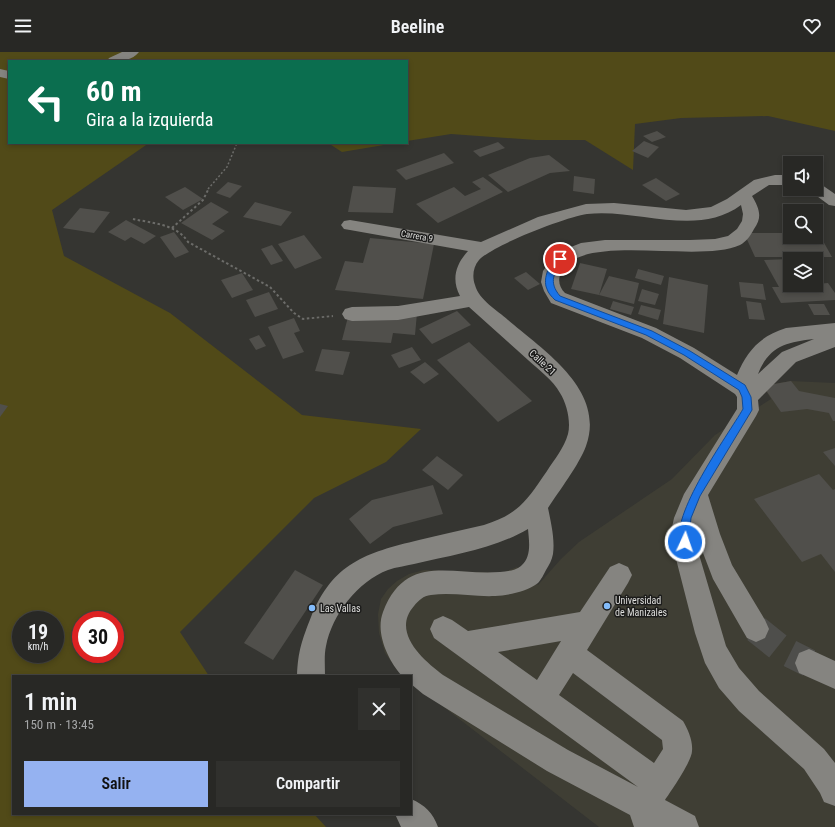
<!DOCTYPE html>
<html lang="es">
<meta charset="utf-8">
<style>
:root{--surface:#282825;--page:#30302d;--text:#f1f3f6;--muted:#a5a6a7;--line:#444442;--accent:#95b2f1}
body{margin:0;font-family:"Roboto Condensed",sans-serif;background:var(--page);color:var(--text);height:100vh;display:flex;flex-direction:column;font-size:15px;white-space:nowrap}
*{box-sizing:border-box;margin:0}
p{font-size:13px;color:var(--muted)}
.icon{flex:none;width:22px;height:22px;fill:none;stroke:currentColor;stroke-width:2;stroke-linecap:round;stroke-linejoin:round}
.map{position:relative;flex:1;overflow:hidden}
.sheet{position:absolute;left:12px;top:623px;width:400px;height:140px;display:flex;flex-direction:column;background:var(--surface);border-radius:0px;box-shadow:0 2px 6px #0003,0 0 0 1px var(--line)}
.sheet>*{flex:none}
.top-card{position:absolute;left:8px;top:8px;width:400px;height:84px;border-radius:0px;box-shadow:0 2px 6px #0003,0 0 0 1px var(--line);background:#0b6e4f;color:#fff;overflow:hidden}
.buttons{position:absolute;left:783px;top:104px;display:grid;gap:8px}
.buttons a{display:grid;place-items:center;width:40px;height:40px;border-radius:0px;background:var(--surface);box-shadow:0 2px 6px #0003,0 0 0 1px var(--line);font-size:20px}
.speed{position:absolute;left:12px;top:559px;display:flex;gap:8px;font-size:20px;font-weight:700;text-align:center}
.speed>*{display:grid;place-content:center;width:52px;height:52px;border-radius:50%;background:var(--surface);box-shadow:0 2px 6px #0003,0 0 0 1px var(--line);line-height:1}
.speed small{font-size:10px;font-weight:400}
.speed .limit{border:6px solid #d22;background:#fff;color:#111}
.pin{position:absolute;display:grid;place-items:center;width:34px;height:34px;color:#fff;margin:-17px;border:2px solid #fff;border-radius:50%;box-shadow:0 1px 4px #0007}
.me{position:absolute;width:44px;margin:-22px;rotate:3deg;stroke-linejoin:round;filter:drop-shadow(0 0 3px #0008)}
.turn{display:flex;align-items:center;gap:14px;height:84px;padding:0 12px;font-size:18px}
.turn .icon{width:52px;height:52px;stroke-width:2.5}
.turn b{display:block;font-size:28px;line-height:34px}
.round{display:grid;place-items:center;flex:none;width:42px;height:42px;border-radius:0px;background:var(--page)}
.headline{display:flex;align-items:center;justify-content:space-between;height:68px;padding:0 12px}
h1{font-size:24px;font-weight:600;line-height:30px}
.action{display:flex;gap:8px;margin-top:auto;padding:8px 12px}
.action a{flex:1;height:46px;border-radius:0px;background:var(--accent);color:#111;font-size:16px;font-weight:600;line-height:46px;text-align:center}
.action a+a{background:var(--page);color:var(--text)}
header{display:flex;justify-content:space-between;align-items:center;height:52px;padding:0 12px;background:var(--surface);font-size:18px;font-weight:600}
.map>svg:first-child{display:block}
</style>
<header><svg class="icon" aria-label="menu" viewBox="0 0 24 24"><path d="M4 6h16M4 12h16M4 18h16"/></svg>Beeline<svg class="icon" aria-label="heart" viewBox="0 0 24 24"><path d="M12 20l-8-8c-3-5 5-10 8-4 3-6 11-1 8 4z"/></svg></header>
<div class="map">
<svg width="835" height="775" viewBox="0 0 835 775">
<rect width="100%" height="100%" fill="#353531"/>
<path fill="#3f3e34" d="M 791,329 L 835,331 L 835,775 L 599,775 L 423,639 L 411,624 L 397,618 L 385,601 L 379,581 L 378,562 L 381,547 L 388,537 L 397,529 L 409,522 L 424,518 L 502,521 L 517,515 L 538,533 L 561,507 L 579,490 L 672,427 L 715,383 L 771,347 L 763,334 Z"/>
<g fill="#514a18" fill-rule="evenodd">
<path d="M 0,0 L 835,0 L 835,79 L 768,64 L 681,66 L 635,72 L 633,118 L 585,88 L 536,88 L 451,82 L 407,89 L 407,9 L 9,9 L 9,91 L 149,91 L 52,158 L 64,204 L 170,261 L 302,363 L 421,377 L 386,410 L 314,446 L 180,580 L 209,624 L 13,624 L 13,762 L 314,762 L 326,775 L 0,775 ZM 21,568 L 55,568 L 55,602 L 21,602 ZM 81,568 L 115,568 L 115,602 L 81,602 Z"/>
<path d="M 328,91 L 396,91 L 342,100 Z"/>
</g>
<g fill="#504f4b">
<path d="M 657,79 L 666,85 L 652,90 L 643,84 Z"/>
<path d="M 644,89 L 659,95 L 648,106 L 632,99 Z"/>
<path d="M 498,90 L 505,96 L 480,105 L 473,99 Z"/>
<path d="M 444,101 L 454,111 L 406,128 L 396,118 Z"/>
<path d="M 549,103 L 570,119 L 550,121 L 508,140 L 488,123 L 530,106 Z"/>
<path d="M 574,124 L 595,127 L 594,142 L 573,139 Z"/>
<path d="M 483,125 L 503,140 L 438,171 L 416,152 L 454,135 L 465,144 L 481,137 L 472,130 Z"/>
<path d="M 656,126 L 680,142 L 666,149 L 642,133 Z"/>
<path d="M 228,130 L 242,134 L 230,146 L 216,141 Z"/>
<path d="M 353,134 L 396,136 L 393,161 L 348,160 Z"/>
<path d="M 185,135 L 203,147 L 183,158 L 165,145 Z"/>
<path d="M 211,150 L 229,160 L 212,172 L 225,179 L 212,188 L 181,171 Z"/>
<path d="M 255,150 L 292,160 L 281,174 L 243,165 Z"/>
<path d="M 80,156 L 110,160 L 94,181 L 63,176 Z"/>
<path d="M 126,168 L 156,184 L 144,192 L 131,185 L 125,189 L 108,180 Z"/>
<path d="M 174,180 L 189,200 L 175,206 L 160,185 Z"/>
<path d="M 816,180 L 818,180 L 832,205 L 755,205 L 744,181 L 790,181 L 790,185 L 816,185 Z"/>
<path d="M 304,183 L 322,206 L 295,217 L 278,192 Z"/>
<path d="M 370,186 L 434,192 L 423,247 L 335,238 L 345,209 L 363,211 Z"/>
<path d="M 272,193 L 283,209 L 271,213 L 261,197 Z"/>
<path d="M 790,207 L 790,233 L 816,233 L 816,232 L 828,231 L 835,241 L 835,248 L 781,251 L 772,235 L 779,235 L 764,208 Z"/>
<path d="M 580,211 L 607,217 L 599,243 L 571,237 Z"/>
<path d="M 638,217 L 664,224 L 661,233 L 635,226 Z"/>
<path d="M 526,220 L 540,232 L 528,238 L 514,226 Z"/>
<path d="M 242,221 L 253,238 L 232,246 L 221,228 Z"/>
<path d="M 609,224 L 639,231 L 634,252 L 599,243 Z"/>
<path d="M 669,225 L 708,233 L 704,281 L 663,272 Z"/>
<path d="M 739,230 L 763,232 L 766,248 L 741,245 Z"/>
<path d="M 642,237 L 659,242 L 655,253 L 638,249 Z"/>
<path d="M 269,240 L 278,257 L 255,265 L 246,248 Z"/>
<path d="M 613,249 L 634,255 L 631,263 L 610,257 Z"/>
<path d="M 746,249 L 761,251 L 765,268 L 749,267 Z"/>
<path d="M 808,252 L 824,252 L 830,263 L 814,263 Z"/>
<path d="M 641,253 L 661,258 L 658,268 L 638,262 Z"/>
<path d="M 457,259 L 471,273 L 432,292 L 419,277 Z"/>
<path d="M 417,261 L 415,283 L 393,281 L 391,291 L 342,288 L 348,265 Z"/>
<path d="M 294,266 L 300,279 L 294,281 L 304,300 L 283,307 L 268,275 Z"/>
<path d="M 259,283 L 266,294 L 256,298 L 249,287 Z"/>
<path d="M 469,290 L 500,319 L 532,349 L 498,370 L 437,308 Z"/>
<path d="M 412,295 L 421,308 L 399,316 L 391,303 Z"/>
<path d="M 322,297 L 350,300 L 343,323 L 315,319 Z"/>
<path d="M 425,310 L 439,322 L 424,332 L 410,320 Z"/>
<path d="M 791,329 L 799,339 L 835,346 L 835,369 L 833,369 L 829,361 L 807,357 L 781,360 L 763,334 Z"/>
<path d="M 0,352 L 8,354 L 0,365 Z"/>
<path d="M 835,396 L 835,414 L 823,400 Z"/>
<path d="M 437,404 L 463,423 L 448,438 L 422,418 Z"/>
<path d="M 819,422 L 833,438 L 835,437 L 835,520 L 821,502 L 802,510 L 754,447 Z"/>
<path d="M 433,433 L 443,462 L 393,475 L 370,492 L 349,467 L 372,448 Z"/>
<path d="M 295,518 L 323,533 L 273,608 L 244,591 Z"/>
</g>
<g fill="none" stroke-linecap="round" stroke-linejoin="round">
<path stroke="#4e4e4b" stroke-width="28" stroke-dasharray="28 14" stroke-linecap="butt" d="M 756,577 L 781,597 L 809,611"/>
<path stroke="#6c6c69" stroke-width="1.5" stroke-dasharray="2 2" stroke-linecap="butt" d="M 208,137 L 227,115 L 237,91"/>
<g stroke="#6c6c69" stroke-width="2" stroke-dasharray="2.5 2.5" stroke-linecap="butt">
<path d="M 133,167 C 151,171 177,172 188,190 L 270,235 L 294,261 L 303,267 L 333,264"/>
<path d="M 172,176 L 203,148 L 209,136"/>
</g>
<g fill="#858480" fill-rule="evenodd">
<path d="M 122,0 L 139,0 C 131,10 118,9 107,9 L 109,6 Z"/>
<path d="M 0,17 L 9,19 L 9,27 L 0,25 Z"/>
<path d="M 775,123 L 790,123 L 790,133 L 769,133 L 752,144 C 759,156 763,165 754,177 C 751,183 746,190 740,193 C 699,212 583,180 562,219 C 557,227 559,235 565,241 L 656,276 L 694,296 L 737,323 C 747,299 760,284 786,276 L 835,271 L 835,295 L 796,310 L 758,348 L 759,358 L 756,364 L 708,443 L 720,482 L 732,513 L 765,568 L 769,577 L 765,586 L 756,590 L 747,586 L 713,527 L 695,480 L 698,499 L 726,594 L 739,616 L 759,639 L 824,697 L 835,711 L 835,754 L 824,750 L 820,741 L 804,717 L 739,659 L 719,636 L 705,611 L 695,581 L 674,499 L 671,480 L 674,466 L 684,442 L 737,357 L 737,345 L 735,342 L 680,306 L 642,286 L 551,251 L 544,239 L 541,230 L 543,219 L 556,201 L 581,191 L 605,188 L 690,188 L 715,187 L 728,184 L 737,177 L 742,169 L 743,162 L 741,153 C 697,186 637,156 587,162 C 566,165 493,193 479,208 C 473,215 472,225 475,233 C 479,248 497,258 508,268 C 544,299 606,338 586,394 C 579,413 559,439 548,456 C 551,471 555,487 553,502 C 552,508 549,513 546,518 C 544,522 541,528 538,531 C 526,540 509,543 495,544 C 474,545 452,540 431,543 C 423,544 419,548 414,554 C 391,580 423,608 443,623 L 568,698 L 638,735 L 434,586 L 430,577 L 434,568 L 443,564 L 452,568 L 468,579 L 580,560 L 610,515 L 619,511 L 628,515 L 632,523 L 628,531 L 587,598 L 683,669 C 688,678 693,688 692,699 C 692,709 671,739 665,748 L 695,764 L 699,775 L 634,775 L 630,763 L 547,719 L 423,642 L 411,632 L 411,624 L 402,624 C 388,608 375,581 383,560 C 406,500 452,524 500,520 C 507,519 515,519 521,514 C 532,505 529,489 528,477 C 494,497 452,503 414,512 C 406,514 396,515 388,518 C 358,529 332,563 326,594 C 324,603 325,614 325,624 L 297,624 C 298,599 302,588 311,565 C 333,511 365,501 419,488 C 440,483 462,478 484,473 C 519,462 527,448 547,419 C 554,408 564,396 568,382 C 571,370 567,352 560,341 C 553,328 539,318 528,308 C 509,291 489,273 469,255 L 398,268 L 352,269 L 345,267 L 342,262 L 345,257 L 352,255 L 398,254 L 460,244 C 451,227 456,212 468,199 L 350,178 L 344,177 L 341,173 L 344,169 L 350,168 L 481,190 L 538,165 L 586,152 L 614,151 L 686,158 L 711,155 L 727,147 L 754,128 ZM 814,287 L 782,300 L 758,322 C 769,294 787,290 814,287 ZM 561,589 L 537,628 L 498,600 ZM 573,621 L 662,688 L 663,697 L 654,711 L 559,643 Z"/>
<path d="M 816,131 L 822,133 L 835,142 L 835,154 L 829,153 L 810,139 L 809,137 L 816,137 Z"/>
<path d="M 809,597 L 835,609 L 835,637 L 799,621 L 795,611 L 799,601 Z"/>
<path d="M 411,747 C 425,753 433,761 438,775 L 401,775 L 395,762 L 411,762 Z"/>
</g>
</g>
<path fill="#1a73e8" stroke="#114b97" d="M 560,204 L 564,207 C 554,220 548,230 560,244 L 652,279 L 690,299 L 745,333 L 751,345 L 752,358 L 700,444 L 691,466 L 688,493 L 685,494 L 681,493 C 668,465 728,383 743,357 L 742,345 L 739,338 L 684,303 L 646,283 L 555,248 C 552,245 548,241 547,237 C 542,227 550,208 560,204 Z"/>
<g fill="#83bcfb" stroke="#1c1c1b" stroke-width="1.5">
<circle cx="607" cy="554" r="4"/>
<circle cx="312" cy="556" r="4"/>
</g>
<g text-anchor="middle" stroke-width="3" stroke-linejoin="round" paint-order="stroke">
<g font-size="9" fill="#dfdfdd" stroke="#1c1c1b">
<text transform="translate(417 184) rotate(10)" y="3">Carrera 9</text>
</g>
<g font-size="10" fill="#dfdfdd" stroke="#1c1c1b">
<text transform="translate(543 310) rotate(43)" y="4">Calle 21</text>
</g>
<g font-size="10" fill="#dfdfdd" stroke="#1c1c1b" text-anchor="start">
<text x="615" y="552">Universidad<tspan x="615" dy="12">de Manizales</tspan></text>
<text x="320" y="560">Las Vallas</text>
</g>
</g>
</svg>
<div class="buttons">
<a><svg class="icon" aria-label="sound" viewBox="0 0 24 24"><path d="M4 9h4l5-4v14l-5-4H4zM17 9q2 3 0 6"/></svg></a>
<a><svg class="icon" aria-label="search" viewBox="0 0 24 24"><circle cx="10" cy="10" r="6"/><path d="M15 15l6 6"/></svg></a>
<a><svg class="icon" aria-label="layers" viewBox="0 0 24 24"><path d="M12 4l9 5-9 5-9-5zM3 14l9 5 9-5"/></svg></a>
</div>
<div class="speed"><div>19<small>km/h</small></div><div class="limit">30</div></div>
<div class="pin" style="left:560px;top:207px;background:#d93025"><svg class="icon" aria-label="arrive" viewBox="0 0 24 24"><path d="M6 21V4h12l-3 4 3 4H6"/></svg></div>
<svg class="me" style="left:685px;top:490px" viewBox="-20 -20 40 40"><circle r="17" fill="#1a73e8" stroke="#fff" stroke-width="3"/><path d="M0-11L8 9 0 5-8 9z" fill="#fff"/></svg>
<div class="top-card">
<div class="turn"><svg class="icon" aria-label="left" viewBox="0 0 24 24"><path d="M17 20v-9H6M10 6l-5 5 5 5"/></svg><div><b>60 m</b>Gira a la izquierda</div></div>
</div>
<section class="sheet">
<div class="headline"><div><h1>1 min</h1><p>150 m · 13:45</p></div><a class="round"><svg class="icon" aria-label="close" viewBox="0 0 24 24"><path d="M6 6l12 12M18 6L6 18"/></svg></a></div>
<div class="action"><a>Salir</a><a>Compartir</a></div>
</section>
</div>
